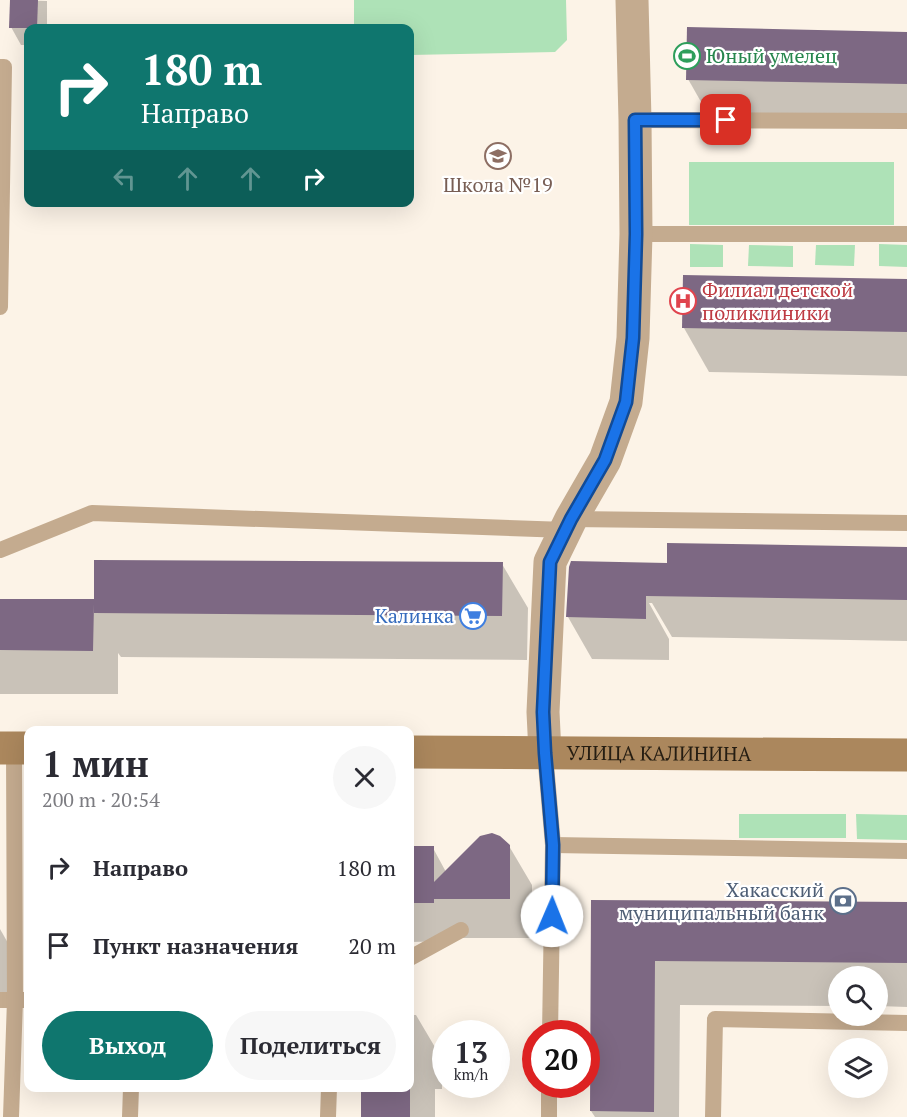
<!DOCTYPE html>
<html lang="ru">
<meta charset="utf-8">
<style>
:root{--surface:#fff;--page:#f7f7f7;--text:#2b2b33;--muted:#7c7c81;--accent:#0f766e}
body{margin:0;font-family:"PT Serif",serif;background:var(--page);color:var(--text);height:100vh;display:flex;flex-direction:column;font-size:22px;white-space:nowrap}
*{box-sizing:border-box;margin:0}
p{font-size:20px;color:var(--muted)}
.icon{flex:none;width:33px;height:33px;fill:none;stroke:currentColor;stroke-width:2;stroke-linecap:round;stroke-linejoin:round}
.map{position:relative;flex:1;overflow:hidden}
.drawer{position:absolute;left:24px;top:726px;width:390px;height:366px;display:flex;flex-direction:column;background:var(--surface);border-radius:12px;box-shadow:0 6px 24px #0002}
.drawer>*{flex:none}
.top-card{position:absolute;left:24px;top:24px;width:390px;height:183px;border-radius:12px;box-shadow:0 6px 24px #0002;background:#0f766e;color:#fff;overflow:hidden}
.buttons{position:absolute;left:828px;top:966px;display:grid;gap:12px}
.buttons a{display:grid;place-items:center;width:60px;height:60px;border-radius:50%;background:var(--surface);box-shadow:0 6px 24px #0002;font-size:30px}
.speed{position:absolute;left:432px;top:1020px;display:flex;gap:12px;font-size:30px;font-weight:700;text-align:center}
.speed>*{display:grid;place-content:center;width:78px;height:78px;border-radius:50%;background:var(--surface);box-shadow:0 6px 24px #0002;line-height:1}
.speed small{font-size:15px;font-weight:400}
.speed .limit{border:9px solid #d22;background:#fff;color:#111}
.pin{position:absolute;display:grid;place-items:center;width:51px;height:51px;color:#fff;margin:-26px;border-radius:12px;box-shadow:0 3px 9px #0006}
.me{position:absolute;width:66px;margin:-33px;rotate:1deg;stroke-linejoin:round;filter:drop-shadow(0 0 4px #0008)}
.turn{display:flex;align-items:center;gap:21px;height:126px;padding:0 18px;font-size:27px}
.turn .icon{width:78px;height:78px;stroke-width:2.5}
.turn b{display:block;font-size:42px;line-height:51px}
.lanes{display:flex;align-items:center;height:57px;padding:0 18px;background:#0003;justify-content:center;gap:30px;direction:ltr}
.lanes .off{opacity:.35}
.round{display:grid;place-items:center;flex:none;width:63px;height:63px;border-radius:32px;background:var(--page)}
.overview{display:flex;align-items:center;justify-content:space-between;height:102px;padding:0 18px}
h1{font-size:36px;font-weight:700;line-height:45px}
.button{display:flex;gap:12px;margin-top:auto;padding:12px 18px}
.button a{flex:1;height:69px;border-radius:36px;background:var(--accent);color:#fff;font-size:24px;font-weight:700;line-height:69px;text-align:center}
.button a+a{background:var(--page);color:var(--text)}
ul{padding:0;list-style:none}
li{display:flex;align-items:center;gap:18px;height:78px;padding:0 18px}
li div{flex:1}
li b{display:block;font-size:22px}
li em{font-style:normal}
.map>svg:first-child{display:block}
</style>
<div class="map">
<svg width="907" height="1117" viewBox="0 0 907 1117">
<rect width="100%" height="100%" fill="#fcf3e7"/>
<g fill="#aee2b7">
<path d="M 354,0 L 566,0 L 567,40 L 555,52 L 410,55 L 410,28 L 354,28 Z"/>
<rect x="689" y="162" width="205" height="63"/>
<path d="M 690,244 L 723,245 L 723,267 L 690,267 Z"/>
<path d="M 879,244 L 907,245 L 907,267 L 879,266 Z"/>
<path d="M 749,245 L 793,246 L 793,267 L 748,266 Z"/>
<path d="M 816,245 L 855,245 L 854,266 L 815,265 Z"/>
<rect x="739" y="814" width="107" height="24"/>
<path d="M 856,814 L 907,815 L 907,840 L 857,839 Z"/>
</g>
<g fill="#0003">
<path d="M 12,0 L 47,1 L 47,28 L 28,28 L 28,45 L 21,45 L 11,27 Z"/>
<path d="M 907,34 L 907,128 L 713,123 L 688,79 Z"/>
<path d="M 907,280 L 907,376 L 709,372 L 684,328 Z"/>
<path d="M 907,548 L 907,641 L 672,637 L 652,603 L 649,603 L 669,639 L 669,660 L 592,659 L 568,617 L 669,565 Z"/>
<path d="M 502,564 L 528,608 L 527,660 L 121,657 L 118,653 L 118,694 L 0,694 L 0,600 L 95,601 Z"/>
<path d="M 509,846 L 532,885 L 532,938 L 456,938 L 456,941 L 410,942 L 410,848 L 433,848 L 446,872 Z"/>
<path d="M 593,901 L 907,903 L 907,1007 L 878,1006 L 878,976 L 838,976 L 838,1006 L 680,1005 L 679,1117 L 595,1117 L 591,1111 Z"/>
<path d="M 0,929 L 16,957 L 14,1005 L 0,1005 Z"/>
<path d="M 410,1006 L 414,1015 L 416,1015 L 442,1059 L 442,1089 L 435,1089 L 435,1117 L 362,1117 L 362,1088 L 410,1088 Z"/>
</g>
<g fill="#7d6883">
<path d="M 10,0 L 38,0 L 37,28 L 9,28 Z"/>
<path d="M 687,27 L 907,32 L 907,84 L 686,80 Z"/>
<path d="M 683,275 L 907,279 L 907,332 L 682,328 Z"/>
<path d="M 667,543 L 907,547 L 907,600 L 646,596 L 646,619 L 566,617 L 569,567 L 571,561 L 667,563 Z"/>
<path d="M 94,560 L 503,562 L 502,616 L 94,613 L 94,604 L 93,651 L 0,650 L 0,599 L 94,599 Z"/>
<path d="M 492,833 L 500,836 L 510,845 L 510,899 L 434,899 L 434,903 L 410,903 L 410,846 L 434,846 L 434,882 L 480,836 Z"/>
<path d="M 591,900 L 907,902 L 907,963 L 655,961 L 654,1112 L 590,1111 Z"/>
<rect x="361" y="1088" width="49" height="29"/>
</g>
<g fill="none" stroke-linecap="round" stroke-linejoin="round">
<g stroke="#c4ab8f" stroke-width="16">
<path d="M 0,67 L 4,67 L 0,307"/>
<path d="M 635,120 L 907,121"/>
<path d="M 636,234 L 907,234"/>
<path d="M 571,519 L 907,523"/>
<path d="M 0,550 L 92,513 L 566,530"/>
<path d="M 545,753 L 553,845 L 550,1034"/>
<path d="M 553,845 L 907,851"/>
<path d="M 410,958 L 461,930"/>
<path d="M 0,1000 L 28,1000"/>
<path d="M 11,1117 L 15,1000 L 14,748"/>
<path d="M 130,1117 L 131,1088"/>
<path d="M 328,1117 L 329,1088"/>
<path d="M 549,1117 L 549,1084"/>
<path d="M 713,1117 L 715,1019 L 907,1023"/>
</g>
<path stroke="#c4ab8f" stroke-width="33" d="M 545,753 L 543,712 L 550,562 L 571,519 L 605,460 L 626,402 L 633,338 L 636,234 L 635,120 L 632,0"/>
<g stroke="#ab875d" stroke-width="33">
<path d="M 0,748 L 28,748"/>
<path id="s1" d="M 410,752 L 907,755"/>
</g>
</g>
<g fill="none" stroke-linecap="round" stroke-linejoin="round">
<defs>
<path id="route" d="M 552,916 L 553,845 L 545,753 L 543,712 L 550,562 L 571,519 L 605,460 L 626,402 L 633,338 L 636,234 L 635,120 L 726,120"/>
</defs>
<use href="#route" stroke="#114b97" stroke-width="15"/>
<use href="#route" stroke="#1a73e8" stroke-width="10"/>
</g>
<defs>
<symbol id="stadium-ring" viewBox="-11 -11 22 22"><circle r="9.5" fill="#fff" stroke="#2e9e5b" stroke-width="1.5"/><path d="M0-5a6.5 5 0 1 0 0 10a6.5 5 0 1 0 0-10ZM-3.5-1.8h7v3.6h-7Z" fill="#2e9e5b"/></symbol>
<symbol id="school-ring" viewBox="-11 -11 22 22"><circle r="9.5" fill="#fff" stroke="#8d6e63" stroke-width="1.5"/><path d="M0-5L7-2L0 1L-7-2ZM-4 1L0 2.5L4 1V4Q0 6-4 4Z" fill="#8d6e63"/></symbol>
<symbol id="hospital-ring" viewBox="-11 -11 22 22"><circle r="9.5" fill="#fff" stroke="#e0444e" stroke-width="1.5"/><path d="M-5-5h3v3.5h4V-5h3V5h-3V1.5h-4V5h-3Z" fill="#e0444e"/></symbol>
<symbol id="supermarket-ring" viewBox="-11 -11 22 22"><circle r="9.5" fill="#fff" stroke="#3f7fe0" stroke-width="1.5"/><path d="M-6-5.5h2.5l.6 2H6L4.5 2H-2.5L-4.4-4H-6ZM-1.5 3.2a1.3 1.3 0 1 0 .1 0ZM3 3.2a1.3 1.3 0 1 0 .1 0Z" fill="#3f7fe0"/></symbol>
<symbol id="bank-ring" viewBox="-11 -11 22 22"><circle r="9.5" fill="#fff" stroke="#5c6f8a" stroke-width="1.5"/><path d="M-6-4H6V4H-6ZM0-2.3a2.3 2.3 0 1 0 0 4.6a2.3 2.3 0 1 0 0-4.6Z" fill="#5c6f8a"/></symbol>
</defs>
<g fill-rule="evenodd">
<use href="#stadium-ring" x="672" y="41" width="30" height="30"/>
<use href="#school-ring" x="483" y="141" width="30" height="30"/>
<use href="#hospital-ring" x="668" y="286" width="30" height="30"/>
<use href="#supermarket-ring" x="458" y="601" width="30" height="30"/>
<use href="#bank-ring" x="828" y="886" width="30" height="30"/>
</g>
<g text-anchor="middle" stroke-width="4.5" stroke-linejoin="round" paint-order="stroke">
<g font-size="20" fill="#27864d" stroke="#fff" text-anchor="start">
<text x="706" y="63">Юный умелец</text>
</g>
<g font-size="20" fill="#785e54" stroke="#fff">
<text x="498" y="192">Школа №19</text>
</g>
<g font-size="20" fill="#be3a42" stroke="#fff" text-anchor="start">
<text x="702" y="297">Филиал детской<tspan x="702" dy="23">поликлиники</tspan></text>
</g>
<g font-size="20" fill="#366cbe" stroke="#fff" text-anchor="end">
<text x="454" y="623">Калинка</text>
</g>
<g font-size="20" fill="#251d12" stroke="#fff">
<text dy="7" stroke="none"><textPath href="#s1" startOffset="249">УЛИЦА КАЛИНИНА</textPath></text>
</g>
<g font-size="20" fill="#4e5e75" stroke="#fff" text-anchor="end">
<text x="824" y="897">Хакасский<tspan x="824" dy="23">муниципальный банк</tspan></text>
</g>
</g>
</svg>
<div class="buttons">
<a><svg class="icon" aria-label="search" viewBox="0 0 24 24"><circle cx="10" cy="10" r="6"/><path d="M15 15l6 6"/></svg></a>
<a><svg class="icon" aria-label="layers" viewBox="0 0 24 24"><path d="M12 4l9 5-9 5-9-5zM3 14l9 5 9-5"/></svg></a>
</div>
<div class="speed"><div>13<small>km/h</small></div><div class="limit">20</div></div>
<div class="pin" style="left:726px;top:120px;background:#d93025"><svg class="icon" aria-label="arrive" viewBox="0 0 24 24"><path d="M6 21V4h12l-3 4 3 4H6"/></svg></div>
<svg class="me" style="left:552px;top:916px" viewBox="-20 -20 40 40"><circle r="19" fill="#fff"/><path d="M0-13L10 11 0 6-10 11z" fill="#1a73e8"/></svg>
<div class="top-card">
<div class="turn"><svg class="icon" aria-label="right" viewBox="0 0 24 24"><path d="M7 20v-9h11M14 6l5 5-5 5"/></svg><div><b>180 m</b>Направо</div></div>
<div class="lanes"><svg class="icon off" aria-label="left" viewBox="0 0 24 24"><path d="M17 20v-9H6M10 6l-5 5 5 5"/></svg><svg class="icon off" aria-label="ahead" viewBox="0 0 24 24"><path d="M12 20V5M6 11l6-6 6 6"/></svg><svg class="icon off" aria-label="ahead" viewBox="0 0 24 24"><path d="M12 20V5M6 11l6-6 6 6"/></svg><svg class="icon" aria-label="right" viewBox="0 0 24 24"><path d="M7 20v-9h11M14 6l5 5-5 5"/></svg></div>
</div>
<section class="drawer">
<div class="overview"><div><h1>1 мин</h1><p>200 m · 20:54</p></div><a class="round"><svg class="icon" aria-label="close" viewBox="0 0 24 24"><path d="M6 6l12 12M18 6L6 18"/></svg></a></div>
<ul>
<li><svg class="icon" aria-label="right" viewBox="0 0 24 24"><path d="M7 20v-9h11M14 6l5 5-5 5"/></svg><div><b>Направо</b></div><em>180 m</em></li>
<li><svg class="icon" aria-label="arrive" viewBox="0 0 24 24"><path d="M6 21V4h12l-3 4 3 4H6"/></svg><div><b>Пункт назначения</b></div><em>20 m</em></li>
</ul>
<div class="button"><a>Выход</a><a>Поделиться</a></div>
</section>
</div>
